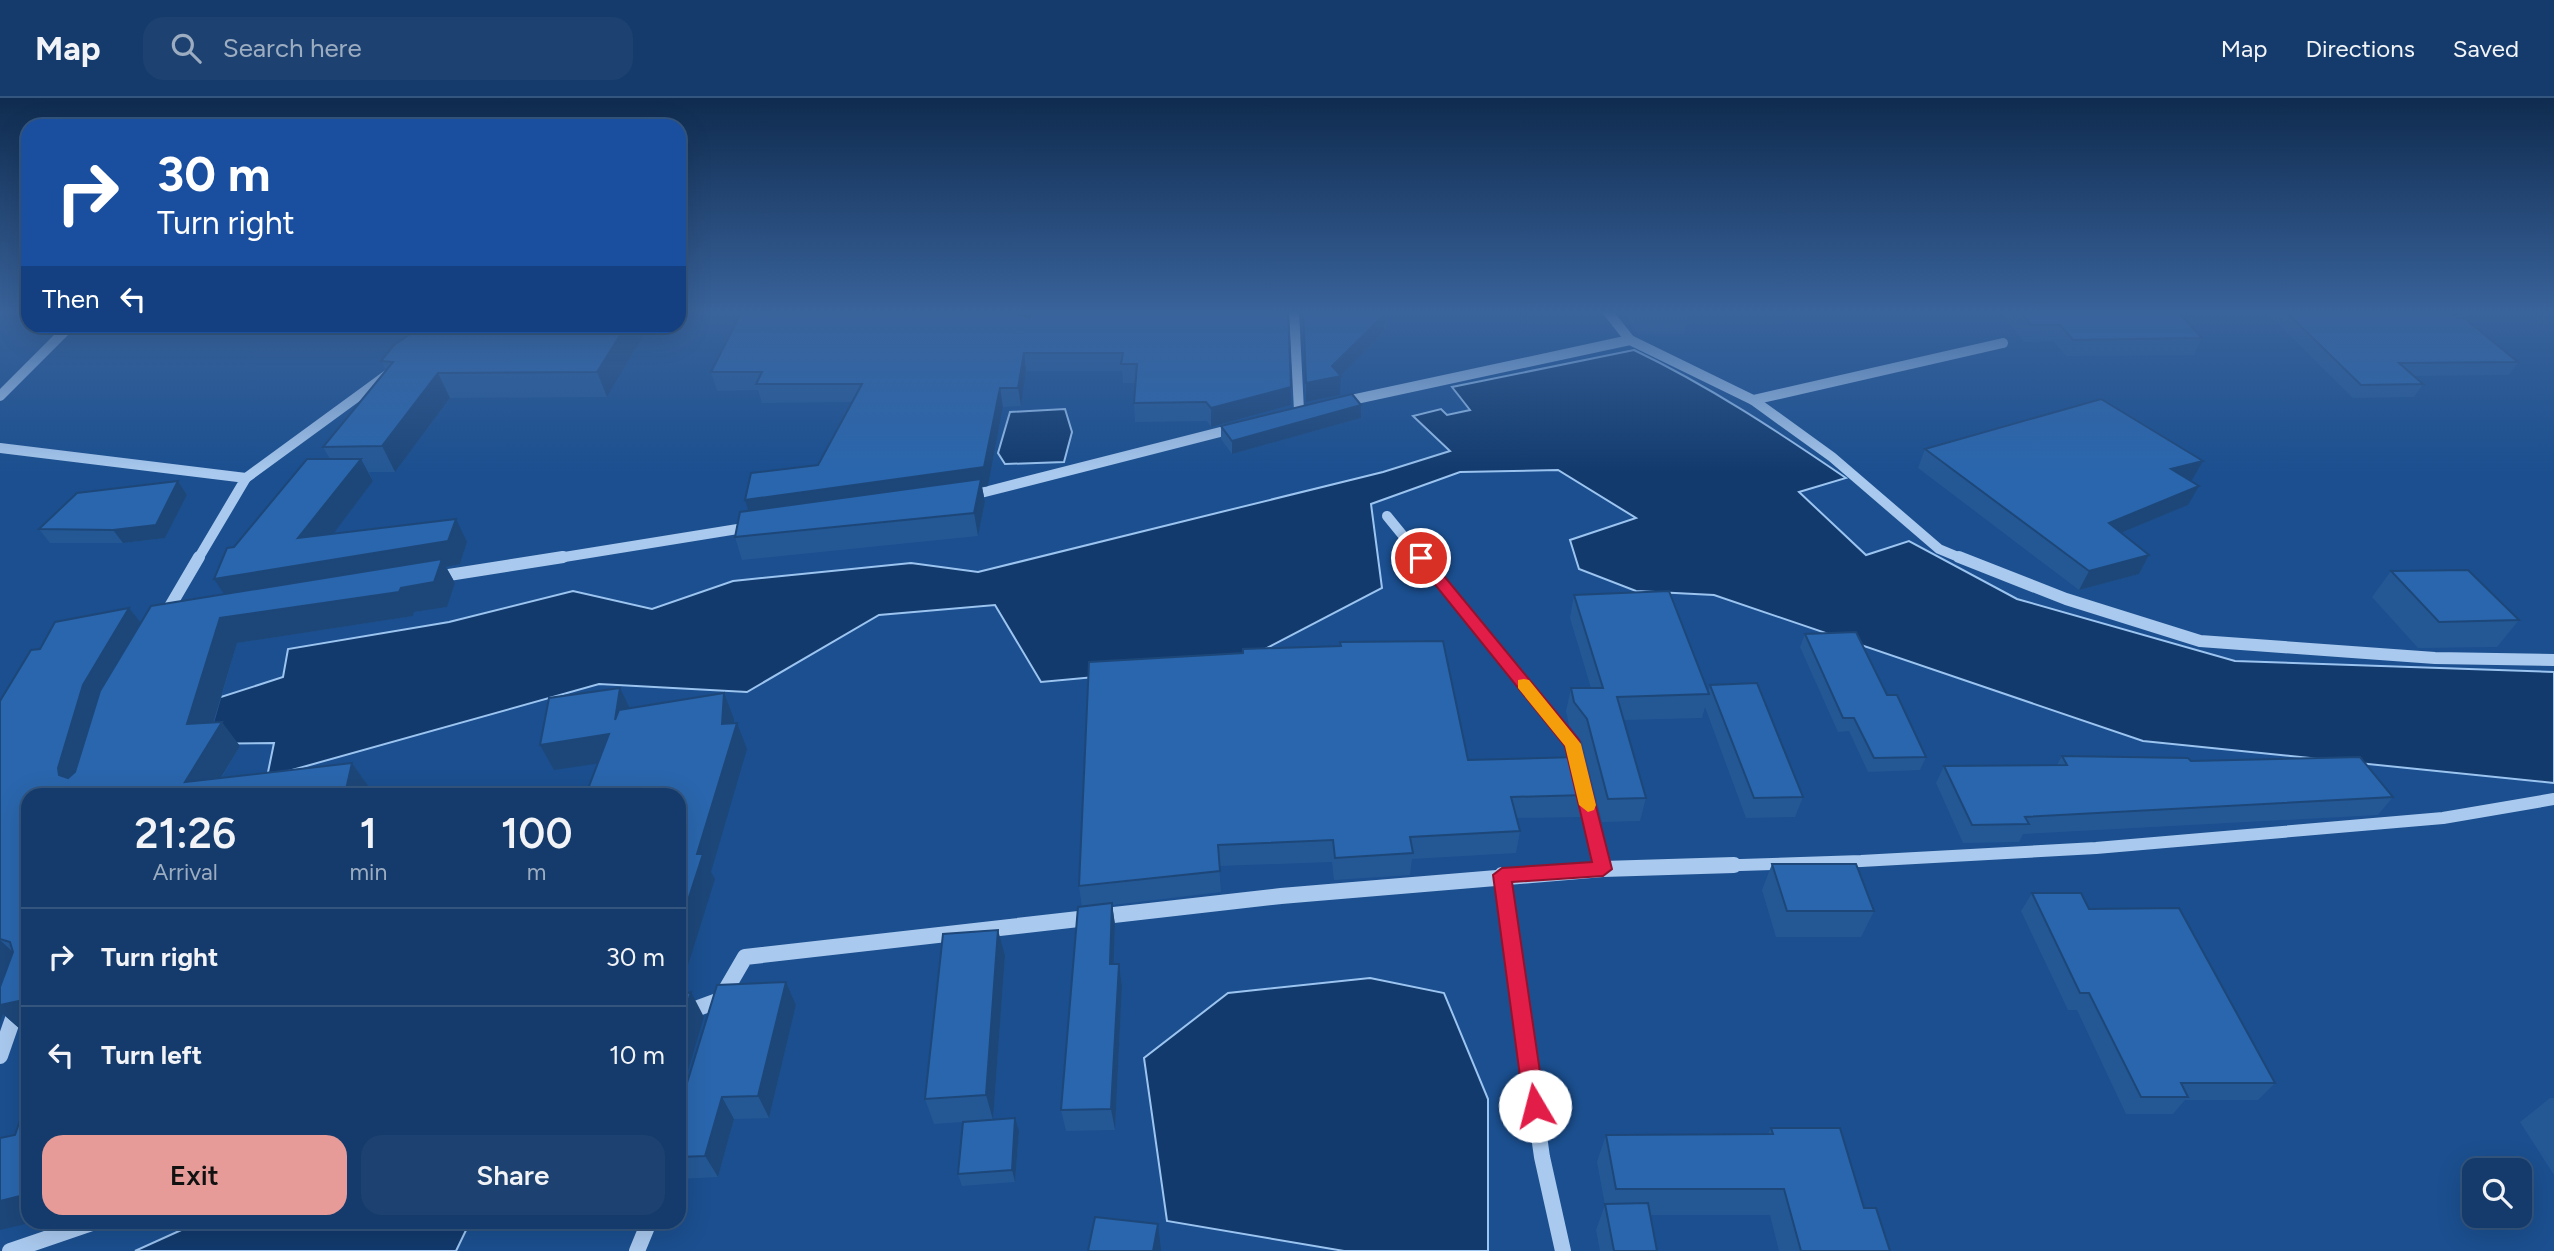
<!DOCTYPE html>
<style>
:root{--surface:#143b6b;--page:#1d4271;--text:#f1f3f6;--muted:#9dadc1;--line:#33557e;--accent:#e69b98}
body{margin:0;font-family:Figtree,sans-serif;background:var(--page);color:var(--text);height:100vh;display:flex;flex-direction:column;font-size:26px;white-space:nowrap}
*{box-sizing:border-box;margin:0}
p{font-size:23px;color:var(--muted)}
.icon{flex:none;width:38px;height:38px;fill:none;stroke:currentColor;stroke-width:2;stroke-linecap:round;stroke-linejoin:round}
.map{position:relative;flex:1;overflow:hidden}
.drawer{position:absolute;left:21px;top:690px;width:665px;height:441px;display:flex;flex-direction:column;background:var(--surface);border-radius:21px;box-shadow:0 7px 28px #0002,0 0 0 2px var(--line)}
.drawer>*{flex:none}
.hud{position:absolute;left:21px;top:21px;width:665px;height:214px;border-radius:21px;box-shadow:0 7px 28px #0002,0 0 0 2px var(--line);background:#1a4fa0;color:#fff;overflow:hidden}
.fabs{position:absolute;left:2462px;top:1060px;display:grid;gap:14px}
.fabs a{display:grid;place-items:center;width:70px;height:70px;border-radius:14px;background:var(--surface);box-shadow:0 7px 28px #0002,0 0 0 2px var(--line);font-size:35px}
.pin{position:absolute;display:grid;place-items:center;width:60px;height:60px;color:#fff;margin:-30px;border:4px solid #fff;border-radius:50%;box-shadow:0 2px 7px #0007}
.me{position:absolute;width:77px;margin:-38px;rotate:352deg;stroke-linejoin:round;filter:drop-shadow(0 0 5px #0008)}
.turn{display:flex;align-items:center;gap:24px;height:147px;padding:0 21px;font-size:32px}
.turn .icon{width:91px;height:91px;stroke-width:2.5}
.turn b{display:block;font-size:49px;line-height:60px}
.then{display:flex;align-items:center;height:66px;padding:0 21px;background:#0003;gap:14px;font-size:26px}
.eta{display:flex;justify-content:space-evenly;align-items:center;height:119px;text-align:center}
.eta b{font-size:42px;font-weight:600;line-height:49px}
.cta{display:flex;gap:14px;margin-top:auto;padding:14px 21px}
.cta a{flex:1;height:80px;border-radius:21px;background:var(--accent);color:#111;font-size:28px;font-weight:600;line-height:80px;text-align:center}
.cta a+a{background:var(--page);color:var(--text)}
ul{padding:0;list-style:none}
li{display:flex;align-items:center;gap:21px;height:98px;padding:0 21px;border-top:2px solid var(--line)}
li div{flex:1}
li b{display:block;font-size:26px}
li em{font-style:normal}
header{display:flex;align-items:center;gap:42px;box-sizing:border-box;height:98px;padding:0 35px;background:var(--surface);border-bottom:2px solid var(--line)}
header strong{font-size:33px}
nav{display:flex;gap:38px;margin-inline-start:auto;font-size:24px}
.search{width:490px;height:63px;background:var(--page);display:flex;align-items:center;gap:18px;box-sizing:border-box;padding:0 24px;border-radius:21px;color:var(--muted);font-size:26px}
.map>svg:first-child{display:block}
</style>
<header>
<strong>Map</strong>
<div class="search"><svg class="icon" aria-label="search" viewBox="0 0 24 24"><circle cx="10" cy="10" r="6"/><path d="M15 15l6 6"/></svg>Search here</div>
<nav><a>Map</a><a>Directions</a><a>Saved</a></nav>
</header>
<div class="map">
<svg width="2554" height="1153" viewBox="0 0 2554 1153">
<rect width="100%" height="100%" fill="#1b4f8f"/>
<g fill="#123a6d" stroke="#9cc4f0" stroke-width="2">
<path d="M 1634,252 C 1709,288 1777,333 1846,380 L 1799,394 L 1866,457 L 1909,443 L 2017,501 L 2235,563 L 2554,574 L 2554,685 L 2143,643 L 1714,497 L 1636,493 L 1579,471 L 1570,442 L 1636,420 L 1558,372 L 1460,374 L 1371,406 L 1382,490 L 1236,566 L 1041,584 L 995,507 L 879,517 L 747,594 L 599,586 L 267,679 L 274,645 L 0,648 L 168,616 L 283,579 L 288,551 L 449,524 L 573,493 L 652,511 L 733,483 L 911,465 L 978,474 L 1383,374 L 1450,353 L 1413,318 L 1441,311 L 1447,317 L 1470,312 L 1452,289 Z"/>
<path d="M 1065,311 L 1072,334 L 1064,364 L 1005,366 L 998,355 L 1010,314 Z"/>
<path d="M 1370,880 L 1444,895 L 1488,1001 L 1488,1153 L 1344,1153 L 1167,1123 L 1144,960 L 1228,895 Z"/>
<path d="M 199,1124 L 470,1124 L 456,1153 L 135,1153 Z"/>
</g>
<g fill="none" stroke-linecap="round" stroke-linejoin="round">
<g stroke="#a9c9ee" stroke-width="10">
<path d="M 1294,213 L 1299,313"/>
<path d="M 1607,213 L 1630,242"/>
<path d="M 0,298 L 70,228"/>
<path d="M 1753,302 L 2003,245"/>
<path d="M 1342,304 L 1630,242 L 1753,302 L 1832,359 L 1939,451 L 1963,461"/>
<path d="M 0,350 L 246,380 L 198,461"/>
<path d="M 246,380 L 387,277"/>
<path d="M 969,398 L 1236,330"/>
<path d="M 1387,418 L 1422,461"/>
<path d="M 552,461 L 750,429"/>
</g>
<g stroke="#a9c9ee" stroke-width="12">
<path d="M 1420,459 L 1573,646 L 1602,769"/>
<path d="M 1959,459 L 2066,501 L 2200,543 L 2435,560 L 2554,562"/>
<path d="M 436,479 L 563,459"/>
<path d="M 165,517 L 199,459"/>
<path d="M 1678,769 L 1861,763 L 2096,750 L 2443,720 L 2554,701"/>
</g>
<g stroke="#a9c9ee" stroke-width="16">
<path d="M 1603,771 L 1734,767"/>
<path d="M 1502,777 L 1542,1059 L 1563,1153"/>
<path d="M 679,917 L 720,902 L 745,859 L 1281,798 L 1603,771 L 1602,767"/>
<path d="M 0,958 L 17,909"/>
<path d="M 10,1153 L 95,1124"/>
<path d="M 637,1153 L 649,1124"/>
</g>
</g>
<g fill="#245895">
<path d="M 1004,213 L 1291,307 L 1211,329 L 1207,323 L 1135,324 L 1134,305 L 1135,285 L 1123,285 L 1122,273 L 1026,273 L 1021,308 L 1003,309 L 988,388 L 982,389 L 985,404 L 978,438 L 742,462 L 735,439 L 748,413 L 818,367 L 852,304 L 762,305 L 758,292 L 717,293 L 711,274 Z"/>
<path d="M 1301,213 L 1387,213 L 1386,232 L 1384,232 L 1384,234 L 1340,277 L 1340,297 L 1306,304 Z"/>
<path d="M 1623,213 L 1689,213 L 1684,236 L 1638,237 Z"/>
<path d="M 2000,213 L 2177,213 L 2202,240 L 2194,257 L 2066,258 L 2053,243 L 2024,244 Z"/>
<path d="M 2265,213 L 2449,213 L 2518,264 L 2509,277 L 2413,278 L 2423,286 L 2414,299 L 2353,300 Z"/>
<path d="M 422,228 L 649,228 L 607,299 L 450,300 L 395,374 L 369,374 L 373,383 L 333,436 L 467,444 L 460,466 L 446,469 L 455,485 L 447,509 L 414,514 L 413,518 L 237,545 L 214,625 L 240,648 L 222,679 L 352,665 L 369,689 L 367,696 L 28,696 L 28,930 L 20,931 L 3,916 L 0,925 L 0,603 L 40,551 L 141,525 L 224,496 L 234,449 L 330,361 L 323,349 L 386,272 L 381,263 Z"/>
<path d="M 1361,320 L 1232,356 L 1221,341 L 1221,328 Z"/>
<path d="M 1925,351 L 2192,382 L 2190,383 L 2188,407 L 2121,435 L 2149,457 L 2139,476 L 2079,492 L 1918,370 Z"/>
<path d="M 178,383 L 187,397 L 165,440 L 123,445 L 50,445 L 39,431 Z"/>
<path d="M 2391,473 L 2519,522 L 2497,549 L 2418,550 L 2372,499 Z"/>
<path d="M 1574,497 L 1708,594 L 1710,587 L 1803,699 L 1795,719 L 1746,720 L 1705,609 L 1702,620 L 1624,622 L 1646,700 L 1640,723 L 1602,724 L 1582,644 L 1569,627 L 1566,613 L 1571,590 L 1591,590 L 1570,520 Z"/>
<path d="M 1805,536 L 1887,597 L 1926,659 L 1920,672 L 1868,674 L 1849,633 L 1838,634 L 1800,549 Z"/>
<path d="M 2062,658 L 2191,663 L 2393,699 L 2378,717 L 2023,736 L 2019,744 L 1963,745 L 1936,685 L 1944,668 L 2057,667 Z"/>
<path d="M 1468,662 L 1586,697 L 1581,719 L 1517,720 L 1520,733 L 1516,755 L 1412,761 L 1410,777 L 1334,782 L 1332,764 L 1219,768 L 1221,794 L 1112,807 L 1115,827 L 1114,866 L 1119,866 L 1122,888 L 1115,1032 L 1066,1033 L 1061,1012 L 1082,809 L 1079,788 Z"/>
<path d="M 1772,766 L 1874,813 L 1861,839 L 1776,839 L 1762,792 Z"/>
<path d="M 2032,795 L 2089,811 L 2275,985 L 2258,1002 L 2185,1002 L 2173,1016 L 2126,1016 L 2077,912 L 2068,912 L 2021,813 Z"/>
<path d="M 1005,858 L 993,1022 L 934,1026 L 925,1001 Z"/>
<path d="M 786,884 L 796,907 L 769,1020 L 734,1021 L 718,1079 L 679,1081 L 679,1011 Z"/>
<path d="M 2550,1000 L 2554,1000 L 2554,1077 L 2520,1024 Z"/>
<path d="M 1771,1030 L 1864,1110 L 1890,1153 L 1779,1153 L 1770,1117 L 1650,1117 L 1657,1153 L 1600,1153 L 1596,1132 L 1605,1107 L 1597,1064 L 1606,1037 L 1768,1036 Z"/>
<path d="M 1019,1033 L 1015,1084 L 962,1088 L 958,1076 Z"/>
</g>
<g fill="#1d4779">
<path d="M 1385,216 L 1384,234 L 1339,279 L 1341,278 L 1340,297 L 1306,304 L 1306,285 L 1332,268 Z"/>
<path d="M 626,228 L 649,228 L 607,299 L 597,274 Z"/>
<path d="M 1024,255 L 1026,273 L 1021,308 L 1018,290 Z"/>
<path d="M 438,275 L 450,300 L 395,374 L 382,348 Z"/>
<path d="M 1291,289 L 1291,307 L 1211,329 L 1211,310 Z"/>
<path d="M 1000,290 L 1003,309 L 988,388 L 982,389 L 985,404 L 978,438 L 974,415 L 751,421 L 745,402 Z"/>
<path d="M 1361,307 L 1361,320 L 1232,356 L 1232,343 Z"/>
<path d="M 361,361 L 373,383 L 313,463 L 298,440 Z"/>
<path d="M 2203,363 L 2192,382 L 2161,390 L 2171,371 Z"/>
<path d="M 178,383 L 187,397 L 165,440 L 123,445 L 113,432 Z"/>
<path d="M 2199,388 L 2188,407 L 2099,444 L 2109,425 Z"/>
<path d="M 456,421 L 467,444 L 460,466 L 446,469 L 455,485 L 447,509 L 414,514 L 413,518 L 237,545 L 206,649 L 222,624 L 240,648 L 211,696 L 185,684 L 187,626 L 220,520 L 230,505 L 214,481 Z"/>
<path d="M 2149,457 L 2139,476 L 2079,492 L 2089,473 Z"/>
<path d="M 129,510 L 148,534 L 80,694 L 59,677 L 58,670 L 83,587 Z"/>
<path d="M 620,590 L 632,615 L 615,622 Z"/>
<path d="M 724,595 L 734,621 L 733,640 L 737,625 L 747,651 L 711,774 L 715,781 L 679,896 L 679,830 L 697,756 L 722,626 Z"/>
<path d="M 609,636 L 622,662 L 554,672 L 540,647 Z"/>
<path d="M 352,665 L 369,689 L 367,696 L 345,696 Z"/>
<path d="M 1112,805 L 1115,827 L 1113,888 L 1110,866 Z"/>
<path d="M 998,832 L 1005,858 L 993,1022 L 986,997 Z"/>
<path d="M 0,842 L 25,865 L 28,901 L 28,930 L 20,931 L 3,916 L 0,925 Z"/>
<path d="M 1119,866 L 1122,888 L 1115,1032 L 1111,1011 Z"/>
<path d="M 786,884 L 796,907 L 769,1020 L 758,998 Z"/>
<path d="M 691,894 L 704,919 L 688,972 L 679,975 L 679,933 Z"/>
<path d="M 722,999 L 734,1021 L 718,1079 L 705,1058 Z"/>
<path d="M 1015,1020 L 1019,1033 L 1015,1084 L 1012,1072 Z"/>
<path d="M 28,1096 L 28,1124 L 34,1124 L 0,1132 L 0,1103 Z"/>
<path d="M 1158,1126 L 1161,1153 L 1153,1153 Z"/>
</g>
<g fill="#2a66ad" stroke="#1d4779" stroke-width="2">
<path d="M 742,213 L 1004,213 L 1030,220 L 1032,213 L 1288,213 L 1291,289 L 1211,310 L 1206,304 L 1134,305 L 1137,266 L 1121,266 L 1123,255 L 1024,255 L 1018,290 L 1000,290 L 984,369 L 745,402 L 751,375 L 818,367 L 862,286 L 756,286 L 762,274 L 711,274 Z"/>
<path d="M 1303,213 L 1387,213 L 1387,214 L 1382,214 L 1385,216 L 1332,268 L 1341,278 L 1306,285 Z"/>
<path d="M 2019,213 L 2177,213 L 2202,240 L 2073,242 L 2060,227 L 2031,227 Z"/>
<path d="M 2285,213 L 2449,213 L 2458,220 L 2464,220 L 2518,264 L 2399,265 L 2423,286 L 2361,287 Z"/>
<path d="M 422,228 L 626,228 L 597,274 L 438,275 L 382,348 L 323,349 L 393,264 L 381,263 L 394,247 Z"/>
<path d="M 1352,296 L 1361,307 L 1232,343 L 1221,328 Z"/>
<path d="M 2101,301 L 2203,363 L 2171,371 L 2199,388 L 2109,425 L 2149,457 L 2089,473 L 1925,351 Z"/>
<path d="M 307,361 L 361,361 L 298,440 L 456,421 L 448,443 L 214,481 L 227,450 L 234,449 Z"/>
<path d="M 981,381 L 974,415 L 735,439 L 740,414 Z"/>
<path d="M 178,383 L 156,427 L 113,432 L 39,431 L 77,395 Z"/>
<path d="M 442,461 L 434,484 L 401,490 L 399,494 L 220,520 L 187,626 L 222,624 L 185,684 L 352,665 L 345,696 L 28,696 L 28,901 L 0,907 L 0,889 L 13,854 L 10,844 L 0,841 L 0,603 L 31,552 L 40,551 L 55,524 L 129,510 L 83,587 L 58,670 L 59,677 L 68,680 L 75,674 L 100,593 L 151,508 Z"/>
<path d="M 2468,472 L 2519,522 L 2439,524 L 2391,473 Z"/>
<path d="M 1669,493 L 1709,596 L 1617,599 L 1646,700 L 1608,701 L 1587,621 L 1574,604 L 1571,590 L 1603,590 L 1574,497 Z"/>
<path d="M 1856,534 L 1887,597 L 1897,597 L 1926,659 L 1874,660 L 1854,620 L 1843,620 L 1805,536 Z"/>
<path d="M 1443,543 L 1468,662 L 1577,659 L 1586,697 L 1511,699 L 1520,733 L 1410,739 L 1413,755 L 1335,760 L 1333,742 L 1218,747 L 1220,773 L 1079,788 L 1089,564 L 1243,555 L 1243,551 L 1341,548 L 1340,544 Z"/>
<path d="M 1757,585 L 1803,699 L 1754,700 L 1710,587 Z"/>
<path d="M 620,590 L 615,622 L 619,612 L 724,595 L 722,626 L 737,625 L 697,756 L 703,756 L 679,830 L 679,696 L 586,696 L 609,636 L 540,647 L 549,600 Z"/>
<path d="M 2062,658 L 2188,660 L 2191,663 L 2360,659 L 2393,699 L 2025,719 L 2029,726 L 1972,727 L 1944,668 L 2067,667 Z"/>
<path d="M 1772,766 L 1856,766 L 1874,813 L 1787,813 Z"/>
<path d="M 2032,795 L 2081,795 L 2089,811 L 2179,810 L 2275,985 L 2181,985 L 2188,999 L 2141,999 L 2089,895 L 2080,895 Z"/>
<path d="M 1112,805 L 1110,866 L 1119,866 L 1111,1011 L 1061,1012 L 1078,809 Z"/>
<path d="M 998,832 L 986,997 L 925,1001 L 943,836 Z"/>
<path d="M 786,884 L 758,998 L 722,999 L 705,1058 L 679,1059 L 679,1011 L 717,887 Z"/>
<path d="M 691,894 L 679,933 L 679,898 Z"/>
<path d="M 28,999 L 28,1096 L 0,1103 L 0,1040 L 15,1037 Z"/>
<path d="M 1015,1020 L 1012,1072 L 958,1076 L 963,1024 Z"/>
<path d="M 1771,1030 L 1840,1030 L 1864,1110 L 1876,1110 L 1890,1153 L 1801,1153 L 1784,1091 L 1616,1091 L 1606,1037 L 1773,1036 Z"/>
<path d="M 1648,1105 L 1657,1153 L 1614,1153 L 1605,1106 Z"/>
<path d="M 1095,1119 L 1158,1126 L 1153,1153 L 1088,1153 Z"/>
</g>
<linearGradient id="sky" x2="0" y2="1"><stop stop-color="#0f2b4f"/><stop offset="0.57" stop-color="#39639b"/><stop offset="1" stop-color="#39639b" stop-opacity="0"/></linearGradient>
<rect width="2554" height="375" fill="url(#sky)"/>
<path fill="#e11d48" stroke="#92132f" stroke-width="2" d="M 1421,455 L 1426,456 L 1579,642 L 1612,771 L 1603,778 L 1512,784 L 1545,1008 L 1542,1015 L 1535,1018 L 1527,1015 L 1524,1008 L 1493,777 L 1502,770 L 1592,764 L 1565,648 L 1416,463 L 1416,456 Z"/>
<path fill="#f59e0b" d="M 1524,581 L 1529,582 L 1581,646 L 1596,707 L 1594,712 L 1588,714 L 1579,707 L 1565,648 L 1518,590 L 1518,582 Z"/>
</svg>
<div class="fabs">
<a><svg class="icon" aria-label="search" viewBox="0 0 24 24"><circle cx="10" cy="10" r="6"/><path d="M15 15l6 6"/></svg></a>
</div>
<div class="pin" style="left:1421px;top:460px;background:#d93025"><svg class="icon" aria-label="arrive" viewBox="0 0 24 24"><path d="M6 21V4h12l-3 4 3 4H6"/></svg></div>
<svg class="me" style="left:1535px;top:1008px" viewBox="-20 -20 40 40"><circle r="19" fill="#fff"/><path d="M0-13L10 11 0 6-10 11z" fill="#e11d48"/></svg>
<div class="hud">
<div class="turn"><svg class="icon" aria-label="right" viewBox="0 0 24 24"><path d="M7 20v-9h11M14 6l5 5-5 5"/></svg><div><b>30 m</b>Turn right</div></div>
<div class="then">Then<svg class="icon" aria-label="left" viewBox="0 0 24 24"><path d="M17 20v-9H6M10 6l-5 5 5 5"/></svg></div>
</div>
<section class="drawer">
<div class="eta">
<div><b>21:26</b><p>Arrival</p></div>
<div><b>1</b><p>min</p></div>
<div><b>100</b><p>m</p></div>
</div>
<ul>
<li><svg class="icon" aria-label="right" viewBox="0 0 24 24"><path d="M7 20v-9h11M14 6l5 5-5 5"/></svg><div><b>Turn right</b></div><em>30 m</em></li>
<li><svg class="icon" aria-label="left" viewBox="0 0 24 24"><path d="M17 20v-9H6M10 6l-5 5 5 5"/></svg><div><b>Turn left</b></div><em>10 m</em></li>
</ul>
<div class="cta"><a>Exit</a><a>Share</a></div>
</section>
</div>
